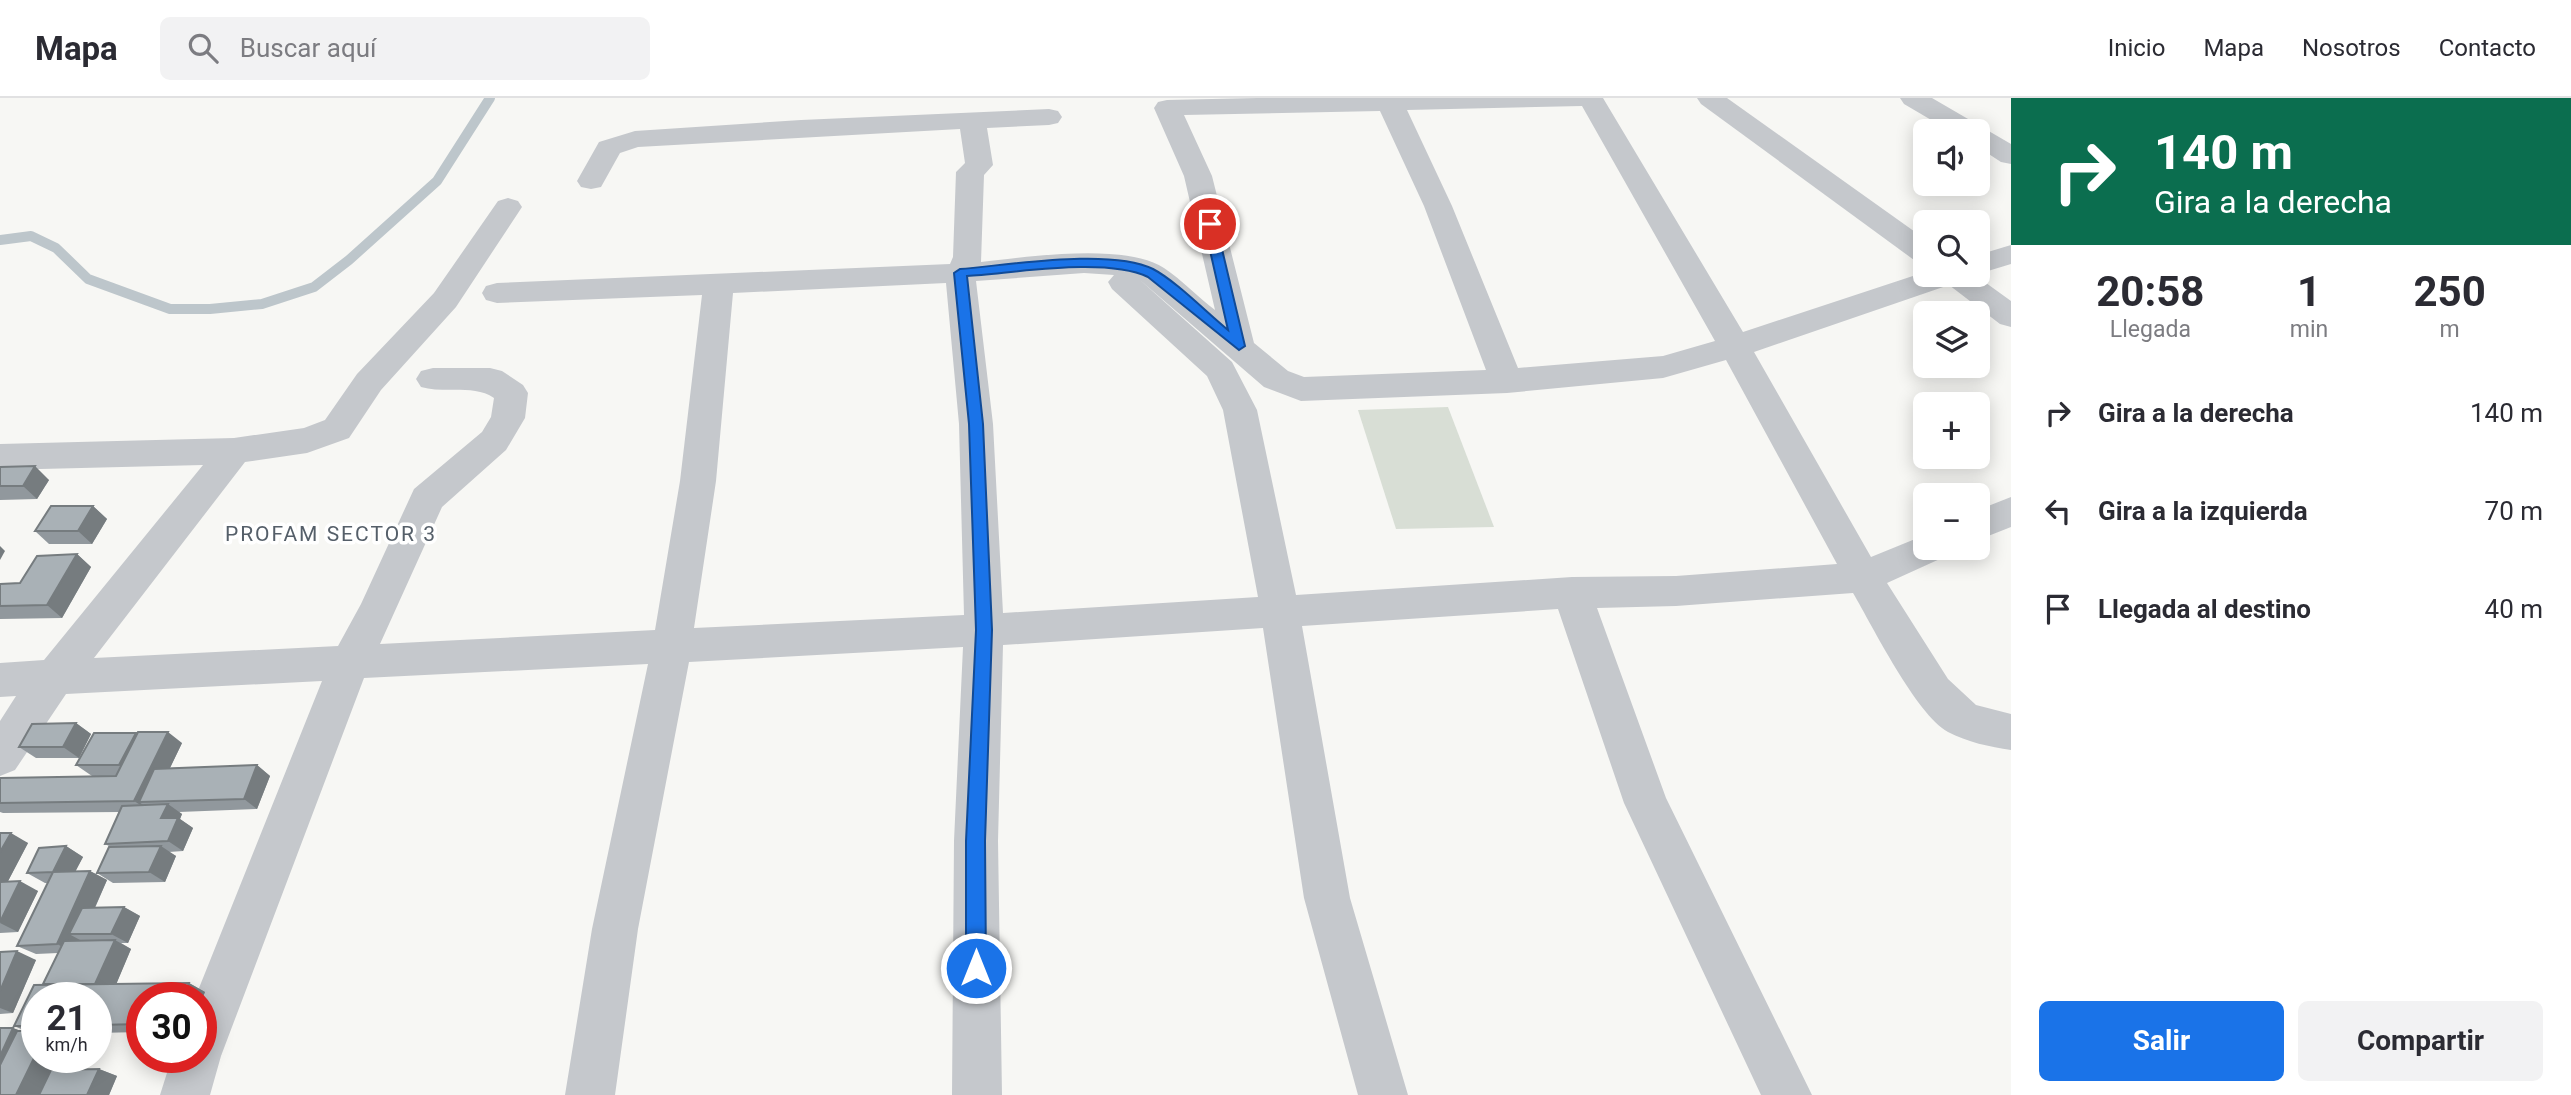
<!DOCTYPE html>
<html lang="es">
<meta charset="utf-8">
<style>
:root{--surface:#fff;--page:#f2f2f3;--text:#2b2b33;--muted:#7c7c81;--line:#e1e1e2;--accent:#1a73e8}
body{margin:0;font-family:Roboto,sans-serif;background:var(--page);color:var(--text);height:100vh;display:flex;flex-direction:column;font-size:26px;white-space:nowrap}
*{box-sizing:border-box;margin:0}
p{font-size:23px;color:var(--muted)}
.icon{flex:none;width:38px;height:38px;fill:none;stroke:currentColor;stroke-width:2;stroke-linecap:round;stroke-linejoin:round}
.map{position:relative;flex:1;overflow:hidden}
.sheet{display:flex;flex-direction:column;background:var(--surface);width:560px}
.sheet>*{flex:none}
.top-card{background:#0b6e4f;color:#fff;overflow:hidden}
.buttons{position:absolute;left:1913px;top:21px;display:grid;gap:14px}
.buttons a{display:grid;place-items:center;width:77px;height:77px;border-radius:10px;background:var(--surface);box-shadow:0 4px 18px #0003;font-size:35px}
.speed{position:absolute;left:21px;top:884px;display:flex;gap:14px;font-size:35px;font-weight:700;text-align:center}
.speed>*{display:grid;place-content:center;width:91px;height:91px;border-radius:50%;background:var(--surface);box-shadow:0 4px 18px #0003;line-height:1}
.speed small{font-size:18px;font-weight:400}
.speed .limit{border:10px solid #d22;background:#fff;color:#111}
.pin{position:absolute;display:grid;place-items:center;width:60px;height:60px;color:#fff;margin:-30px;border:4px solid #fff;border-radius:50%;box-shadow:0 2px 7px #0007}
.me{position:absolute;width:77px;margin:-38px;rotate:0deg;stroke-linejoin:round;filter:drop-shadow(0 0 5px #0008)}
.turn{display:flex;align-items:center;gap:24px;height:147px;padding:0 28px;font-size:32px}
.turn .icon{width:91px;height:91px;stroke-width:2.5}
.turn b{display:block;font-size:49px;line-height:60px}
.eta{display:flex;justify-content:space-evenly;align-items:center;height:119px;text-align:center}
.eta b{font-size:42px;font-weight:700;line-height:49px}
.cta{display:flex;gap:14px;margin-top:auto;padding:14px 28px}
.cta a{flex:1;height:80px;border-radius:10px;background:var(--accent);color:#fff;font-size:28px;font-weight:700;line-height:80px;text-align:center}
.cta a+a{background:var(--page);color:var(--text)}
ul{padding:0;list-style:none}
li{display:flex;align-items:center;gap:21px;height:98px;padding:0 28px}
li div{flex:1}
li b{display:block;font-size:26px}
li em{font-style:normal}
header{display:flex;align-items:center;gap:42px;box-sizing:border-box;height:98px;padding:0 35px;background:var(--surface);border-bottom:2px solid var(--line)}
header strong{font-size:33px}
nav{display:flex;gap:38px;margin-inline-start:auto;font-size:24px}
.search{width:490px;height:63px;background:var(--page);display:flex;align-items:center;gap:18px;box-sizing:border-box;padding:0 24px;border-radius:10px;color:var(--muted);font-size:26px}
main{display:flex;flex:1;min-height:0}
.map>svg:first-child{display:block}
</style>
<header>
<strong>Mapa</strong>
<div class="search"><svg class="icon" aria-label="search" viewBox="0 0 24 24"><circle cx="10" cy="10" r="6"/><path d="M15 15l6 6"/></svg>Buscar aquí</div>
<nav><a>Inicio</a><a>Mapa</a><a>Nosotros</a><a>Contacto</a></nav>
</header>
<main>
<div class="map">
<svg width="2011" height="997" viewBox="0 0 2011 997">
<rect width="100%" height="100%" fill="#f7f7f4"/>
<path fill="#d8ded5" d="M 1448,309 L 1494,429 L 1396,431 L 1358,312 Z"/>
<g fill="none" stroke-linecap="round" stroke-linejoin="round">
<path stroke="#bdc6cb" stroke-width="10" d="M 0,142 L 31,138 L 56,150 L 88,181 L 170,211 L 210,211 L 262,206 L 314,189 L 349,162 L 437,83 L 490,0"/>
<g fill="#c5c8cc" fill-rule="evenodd">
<path d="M 1257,0 L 1603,0 L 1743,234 L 1925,174 L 1925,177 L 1975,177 L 2011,203 L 2011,229 L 2000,226 L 1949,187 L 1754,254 L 1871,459 L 1925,437 L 1925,450 L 1948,450 L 1942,460 L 1887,485 L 1948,581 L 1976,607 L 2011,616 L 2011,652 C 1990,649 1967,644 1948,634 C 1916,616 1873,529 1853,495 L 1676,508 L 1597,510 L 1666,700 L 1812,997 L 1761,997 L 1624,705 L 1558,511 L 1302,528 L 1350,800 L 1408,997 L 1358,997 L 1304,800 L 1263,530 L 1003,547 L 998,743 L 1002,997 L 952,997 L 954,743 L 963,549 L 689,564 L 638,831 L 615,997 L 565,997 L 592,831 L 648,566 L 364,580 L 221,958 L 210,997 L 160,997 L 172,959 L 201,959 L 201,900 L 195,900 L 322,583 L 66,596 L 15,672 L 0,678 L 0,623 L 16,598 L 0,599 L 0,565 L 44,562 L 203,367 L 0,372 L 0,346 L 234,340 L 304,330 L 325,322 L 357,276 L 434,195 L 498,103 L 508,100 L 518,103 L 522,109 L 456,209 L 381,292 L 349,340 L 307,355 L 245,364 L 94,560 L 338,548 L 361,506 L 414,391 L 482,334 L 491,319 L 494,300 C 473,286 445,296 421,289 L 416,281 L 421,273 L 433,270 L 490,270 L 502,273 L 523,287 L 528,295 L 525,320 L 506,352 L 442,409 L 380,546 L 655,532 L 680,383 L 702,197 L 497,205 L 486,202 L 482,195 L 486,188 L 497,185 L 950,166 L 953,159 L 956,74 L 965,65 L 960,31 L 638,49 L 620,55 L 601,89 L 591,91 L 581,89 L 577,83 L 599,44 L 635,33 L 801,22 L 1049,11 L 1058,13 L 1062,19 L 1058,25 L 1049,27 L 987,30 L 993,67 L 984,77 L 981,164 C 1028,159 1123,144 1164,170 C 1182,182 1198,199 1215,212 L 1184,78 L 1154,10 L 1158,4 L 1167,2 ZM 1582,8 L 1715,243 L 1663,258 L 1518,270 L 1452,108 L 1407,12 ZM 1380,13 L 1424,108 L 1486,272 L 1304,279 L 1288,273 L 1254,245 L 1212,78 L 1184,17 ZM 1084,175 L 1114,177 L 1108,184 L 1112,191 L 1207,278 L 1223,312 L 1258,499 L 1003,515 L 993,326 L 976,183 ZM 1140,182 L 1264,289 L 1301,303 L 1507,295 L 1663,280 L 1726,262 L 1837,466 L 1676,478 L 1572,479 L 1296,497 L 1257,312 L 1232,264 ZM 946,185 L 959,326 L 964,517 L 694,530 L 716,383 L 733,195 Z"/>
<path d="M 1697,0 L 1727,0 L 1925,141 L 1925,164 L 1914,162 L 1701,6 Z"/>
<path d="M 1900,0 L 1932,0 L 2011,46 L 2011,66 L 2001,64 L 1978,49 L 1978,33 L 1950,33 L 1904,6 Z"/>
<path d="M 2011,147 L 2011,166 L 1978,176 L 1978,157 Z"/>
<path d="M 2011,399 L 2011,429 L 1978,442 L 1978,412 Z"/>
</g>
</g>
<g fill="#91989d">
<path d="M 0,369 L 49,382 L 37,401 L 0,402 Z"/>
<path d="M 93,408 L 107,421 L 92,446 L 49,446 L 35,433 Z"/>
<path d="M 77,456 L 91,469 L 62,520 L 0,521 L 0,486 L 20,485 Z"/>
<path d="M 76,625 L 91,636 L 79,660 L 36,660 L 19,649 Z"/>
<path d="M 136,635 L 137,636 L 182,645 L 170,670 L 257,667 L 270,678 L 257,711 L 179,714 L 182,716 L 180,721 L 193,730 L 183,753 L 169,754 L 176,758 L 165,784 L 113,785 L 97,775 L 111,749 L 105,746 L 120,714 L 3,715 L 0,714 L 0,680 L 116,678 L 92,678 L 76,667 Z"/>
<path d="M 0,735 L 28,745 L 8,783 L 38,793 L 18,834 L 0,835 Z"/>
<path d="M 66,748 L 83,759 L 75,773 L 90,773 L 107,782 L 95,810 L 124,809 L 140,818 L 128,845 L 121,845 L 131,851 L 116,886 L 189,885 L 205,894 L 201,903 L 201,900 L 142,900 L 142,934 L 96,935 L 96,900 L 37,900 L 37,959 L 57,959 L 40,996 L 51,972 L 99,971 L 117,978 L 109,997 L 0,997 L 0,930 L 13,930 L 21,933 L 26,933 L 14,928 L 34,887 L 47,887 L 43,886 L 58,855 L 36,856 L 17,848 L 48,785 L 45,785 L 27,775 L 39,750 Z"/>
<path d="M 0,854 L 36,862 L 13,915 L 0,916 Z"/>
</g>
<g fill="#767c7f">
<path d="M 35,368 L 49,382 L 37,401 L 23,388 Z"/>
<path d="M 93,408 L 107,421 L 92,446 L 78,433 Z"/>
<path d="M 0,448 L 5,453 L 0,462 Z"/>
<path d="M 77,456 L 91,469 L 62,520 L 47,507 Z"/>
<path d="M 76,625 L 91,636 L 79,660 L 63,649 Z"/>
<path d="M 168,634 L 182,645 L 154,703 L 139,704 L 150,712 L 150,713 L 134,703 Z"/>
<path d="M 136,635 L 150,646 L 134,678 L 119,667 Z"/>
<path d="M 257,667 L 270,678 L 257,711 L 244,701 Z"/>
<path d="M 168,706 L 182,716 L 180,721 L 193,730 L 183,753 L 168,743 L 161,720 Z"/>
<path d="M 11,735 L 28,745 L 6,787 L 0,783 L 0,754 Z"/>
<path d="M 66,748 L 83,759 L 70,784 L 53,774 Z"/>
<path d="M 161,748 L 176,758 L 165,784 L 149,774 Z"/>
<path d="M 90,773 L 107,782 L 83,836 L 69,836 L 80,842 L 74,855 L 57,846 Z"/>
<path d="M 20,783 L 38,793 L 18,834 L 0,825 Z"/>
<path d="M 124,809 L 140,818 L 128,845 L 111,836 Z"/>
<path d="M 115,842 L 131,851 L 113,894 L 95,886 Z"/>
<path d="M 17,853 L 36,862 L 13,915 L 0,910 L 0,893 Z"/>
<path d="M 189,885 L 205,894 L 201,903 L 201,900 L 183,900 Z"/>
<path d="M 13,930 L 33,938 L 0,997 L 0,958 Z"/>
<path d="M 37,954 L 37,959 L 57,959 L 39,997 L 16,997 Z"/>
<path d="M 99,971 L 117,978 L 109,997 L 87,997 Z"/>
</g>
<g fill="#a9b1b6" stroke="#767c7f" stroke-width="2">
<path d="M 35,368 L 23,388 L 0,388 L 0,369 Z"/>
<path d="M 51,408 L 93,408 L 78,433 L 35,433 Z"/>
<path d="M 77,456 L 47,507 L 0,508 L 0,486 L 20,485 L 37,458 Z"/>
<path d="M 76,625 L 63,649 L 19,649 L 32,626 Z"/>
<path d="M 138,634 L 168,634 L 134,703 L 0,705 L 0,680 L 116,678 Z"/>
<path d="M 94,635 L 136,635 L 119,667 L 76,667 Z"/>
<path d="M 257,667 L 244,701 L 139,704 L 154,671 Z"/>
<path d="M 168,706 L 161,720 L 178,720 L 168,743 L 105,746 L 122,708 Z"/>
<path d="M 0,735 L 11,735 L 0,754 Z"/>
<path d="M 66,748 L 53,774 L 90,773 L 57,846 L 17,848 L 53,774 L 27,775 L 39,750 Z"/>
<path d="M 161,748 L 149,774 L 97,775 L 109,749 Z"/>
<path d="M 20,783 L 0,824 L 0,784 Z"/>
<path d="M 124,809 L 111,836 L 69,836 L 82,810 Z"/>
<path d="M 115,842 L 95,886 L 43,886 L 64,843 Z"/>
<path d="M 17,853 L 0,893 L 0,854 Z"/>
<path d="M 189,885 L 183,900 L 142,900 L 142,926 L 96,927 L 96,900 L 37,900 L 37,928 L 14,928 L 34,887 Z"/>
<path d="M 0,930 L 13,930 L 0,958 Z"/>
<path d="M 17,933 L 37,933 L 37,954 L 16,997 L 0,997 L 0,967 Z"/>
<path d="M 99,971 L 87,997 L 39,997 L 51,972 Z"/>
</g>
<path fill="#1a73e8" stroke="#114b97" stroke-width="2" d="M 1210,123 L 1216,126 L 1245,248 L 1239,252 L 1148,179 C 1105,159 1015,175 967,178 L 983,326 L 992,532 L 985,743 L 986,870 L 983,877 L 976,880 L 969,877 L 966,870 L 966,743 L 976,532 L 969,326 L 954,175 L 960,171 C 1010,167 1110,150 1153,171 C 1176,183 1207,215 1228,232 L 1204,126 Z"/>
<g text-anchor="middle" stroke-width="7" stroke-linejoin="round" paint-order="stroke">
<g font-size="21" letter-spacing="2" fill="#555f69" stroke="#fff">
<text x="331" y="443">PROFAM SECTOR 3</text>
</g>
</g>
</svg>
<div class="buttons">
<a><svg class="icon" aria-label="sound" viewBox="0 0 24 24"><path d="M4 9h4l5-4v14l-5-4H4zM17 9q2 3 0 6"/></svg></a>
<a><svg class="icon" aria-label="search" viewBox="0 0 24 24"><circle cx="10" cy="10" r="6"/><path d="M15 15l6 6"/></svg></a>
<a><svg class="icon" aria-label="layers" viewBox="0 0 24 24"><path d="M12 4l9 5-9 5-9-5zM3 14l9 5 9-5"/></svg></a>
<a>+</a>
<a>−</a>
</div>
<div class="speed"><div>21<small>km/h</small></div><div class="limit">30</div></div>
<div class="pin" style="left:1210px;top:126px;background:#d93025"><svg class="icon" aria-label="arrive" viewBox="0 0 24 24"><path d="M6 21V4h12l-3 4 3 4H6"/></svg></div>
<svg class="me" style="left:976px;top:870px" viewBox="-20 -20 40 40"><circle r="17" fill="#1a73e8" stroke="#fff" stroke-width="3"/><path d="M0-11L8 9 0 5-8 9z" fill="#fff"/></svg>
</div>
<section class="sheet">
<div class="top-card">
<div class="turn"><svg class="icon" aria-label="right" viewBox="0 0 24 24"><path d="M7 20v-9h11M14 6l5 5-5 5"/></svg><div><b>140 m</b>Gira a la derecha</div></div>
</div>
<div class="eta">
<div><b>20:58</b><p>Llegada</p></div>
<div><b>1</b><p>min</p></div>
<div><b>250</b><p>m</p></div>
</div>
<ul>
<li><svg class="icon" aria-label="right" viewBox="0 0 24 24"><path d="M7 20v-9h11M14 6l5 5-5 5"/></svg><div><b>Gira a la derecha</b></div><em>140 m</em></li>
<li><svg class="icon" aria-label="left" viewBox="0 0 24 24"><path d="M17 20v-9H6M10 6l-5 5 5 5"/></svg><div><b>Gira a la izquierda</b></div><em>70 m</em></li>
<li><svg class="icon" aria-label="arrive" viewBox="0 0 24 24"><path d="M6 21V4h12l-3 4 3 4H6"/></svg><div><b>Llegada al destino</b></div><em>40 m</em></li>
</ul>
<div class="cta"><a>Salir</a><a>Compartir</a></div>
</section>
</main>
